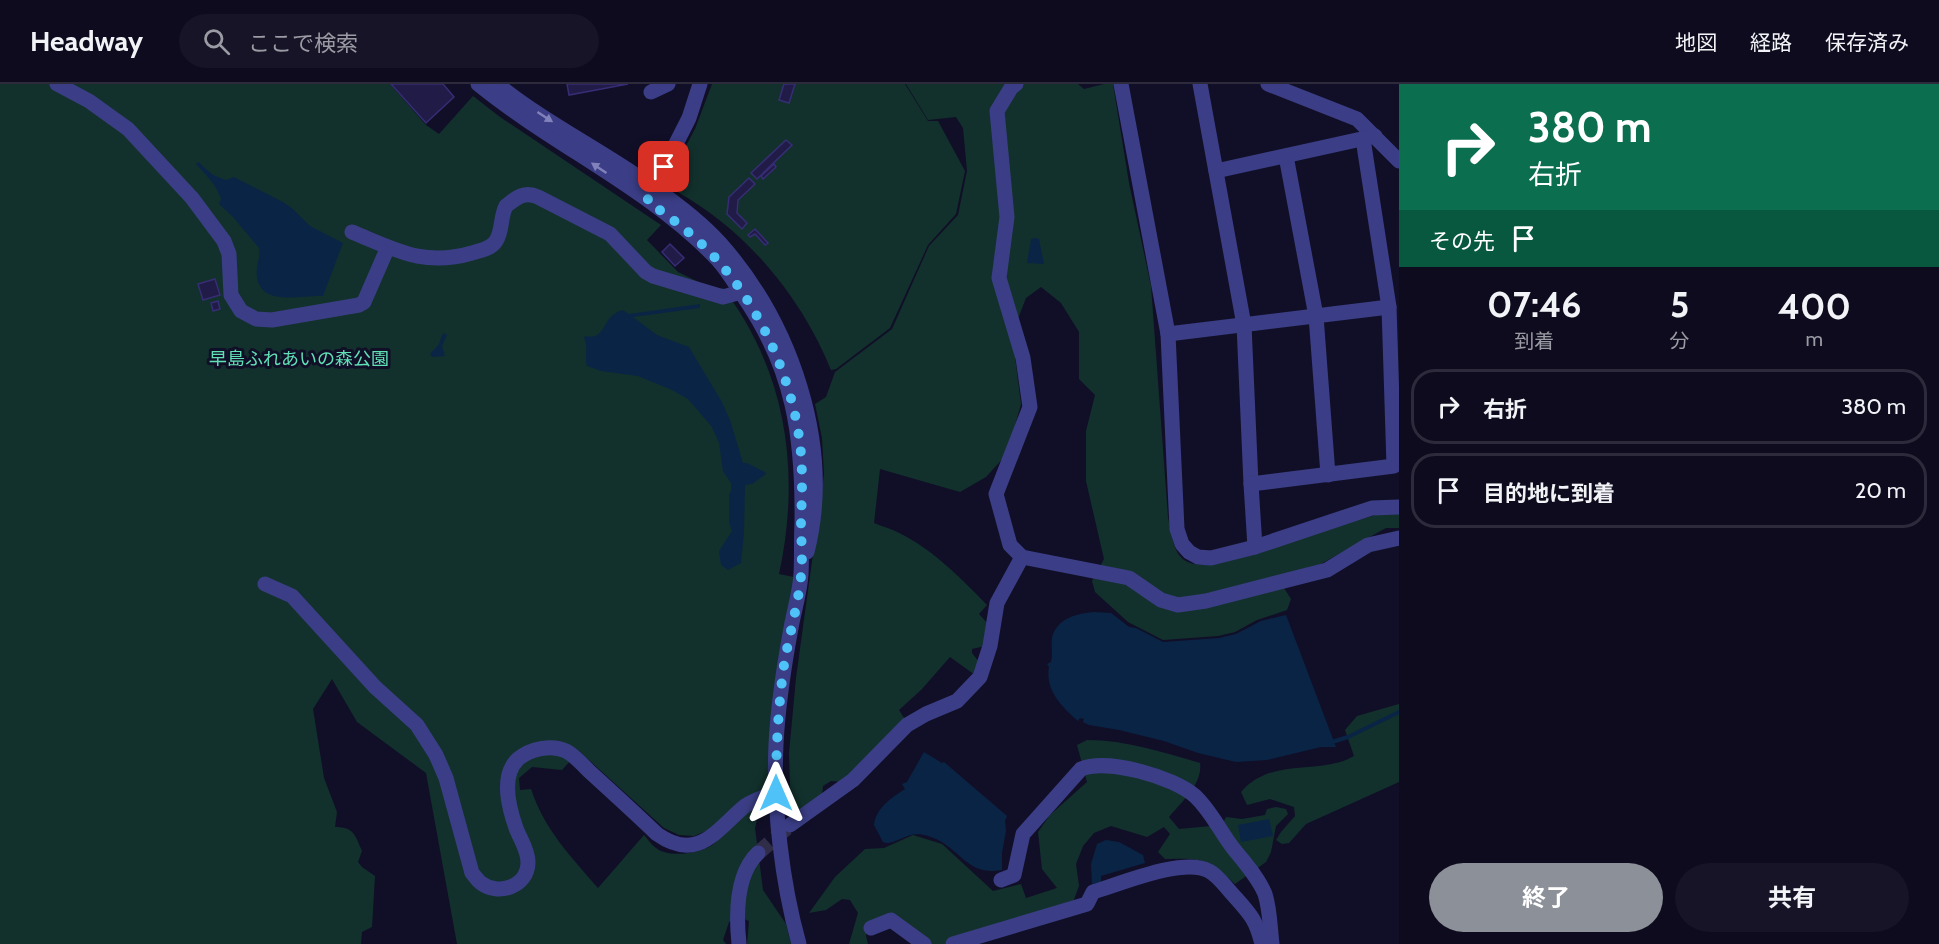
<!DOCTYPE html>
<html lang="ja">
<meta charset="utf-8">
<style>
:root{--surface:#0d0b1d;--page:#161426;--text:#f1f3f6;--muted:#9a9ba4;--line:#2d2b3b;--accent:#8c9099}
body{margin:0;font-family:Cabin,"Noto Sans JP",sans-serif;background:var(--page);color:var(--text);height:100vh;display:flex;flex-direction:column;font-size:22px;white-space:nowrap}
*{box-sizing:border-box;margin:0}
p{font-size:20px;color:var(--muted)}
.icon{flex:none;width:33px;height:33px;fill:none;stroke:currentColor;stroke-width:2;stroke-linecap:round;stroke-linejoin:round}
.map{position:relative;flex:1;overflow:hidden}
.side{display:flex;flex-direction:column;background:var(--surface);width:540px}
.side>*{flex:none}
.banner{background:#0b6e4f;color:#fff;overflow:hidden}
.pin{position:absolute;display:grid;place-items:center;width:51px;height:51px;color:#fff;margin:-26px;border-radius:12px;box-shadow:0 3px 9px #0006}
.me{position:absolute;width:66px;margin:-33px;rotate:0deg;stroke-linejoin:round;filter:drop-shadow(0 0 4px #0008)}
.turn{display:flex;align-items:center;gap:21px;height:126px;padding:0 30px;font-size:27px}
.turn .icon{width:78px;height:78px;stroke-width:2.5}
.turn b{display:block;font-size:42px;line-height:51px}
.then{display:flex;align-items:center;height:57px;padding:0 30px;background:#0003;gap:12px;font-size:22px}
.eta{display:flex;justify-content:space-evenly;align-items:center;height:102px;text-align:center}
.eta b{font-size:36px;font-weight:700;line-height:42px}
.action{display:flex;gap:12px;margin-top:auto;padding:12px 30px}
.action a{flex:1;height:69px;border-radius:36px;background:var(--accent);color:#fff;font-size:24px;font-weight:700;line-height:69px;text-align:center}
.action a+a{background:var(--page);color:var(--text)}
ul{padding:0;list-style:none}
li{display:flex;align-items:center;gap:18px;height:75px;margin:0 12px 9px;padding:0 18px;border:3px solid var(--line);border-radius:24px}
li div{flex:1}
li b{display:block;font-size:22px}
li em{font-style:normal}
header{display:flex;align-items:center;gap:36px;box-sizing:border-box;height:84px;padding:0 30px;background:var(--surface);border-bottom:2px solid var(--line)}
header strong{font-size:28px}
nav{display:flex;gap:33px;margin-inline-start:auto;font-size:21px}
.search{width:420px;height:54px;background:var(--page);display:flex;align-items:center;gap:15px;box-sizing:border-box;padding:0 21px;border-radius:33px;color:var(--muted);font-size:22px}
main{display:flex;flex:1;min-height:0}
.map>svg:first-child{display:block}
</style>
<header>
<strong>Headway</strong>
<div class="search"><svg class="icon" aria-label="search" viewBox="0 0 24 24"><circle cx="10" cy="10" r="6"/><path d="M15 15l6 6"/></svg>ここで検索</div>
<nav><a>地図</a><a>経路</a><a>保存済み</a></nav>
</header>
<main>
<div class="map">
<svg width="1399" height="860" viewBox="0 0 1399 860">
<rect width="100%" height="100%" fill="#110f27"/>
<g fill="#12312d">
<path d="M 0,0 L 390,0 L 426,41 L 439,50 L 473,12 L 500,33 L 661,141 L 647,156 L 678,188 L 715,206 L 723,204 C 787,288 801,389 779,490 L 794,493 L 769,699 L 768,702 L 713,744 L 694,752 L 679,751 L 664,744 L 579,667 L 562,686 L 532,683 L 519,694 L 520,706 L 531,705 C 544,745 571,773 598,804 L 644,751 C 649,757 654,764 661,767 C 676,773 703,769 715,759 C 727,748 736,735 749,726 L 759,727 L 755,744 L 763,806 L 786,840 L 791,860 L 747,860 L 749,837 L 737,832 L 729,838 L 723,856 L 726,860 L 457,860 L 426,689 L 357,638 L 332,595 L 313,625 L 324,694 L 337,728 L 335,743 C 354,743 355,751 362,767 L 358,778 L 362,783 L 375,792 L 372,843 L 362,848 L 361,860 L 0,860 Z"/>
<path d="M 712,0 L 905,0 L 928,37 L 938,37 L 965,87 L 956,130 L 928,161 L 890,244 L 836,285 L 831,286 C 802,214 747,147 679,109 L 671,90 L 695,45 Z"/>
<path d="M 906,0 L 1078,0 L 1084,5 L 1104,0 L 1113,0 L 1129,99 L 1151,202 L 1168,433 C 1175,472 1178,486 1221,479 L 1375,431 L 1399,430 L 1399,444 L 1386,444 L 1317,482 L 1284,504 L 1291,515 L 1287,526 L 1257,536 L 1235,548 L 1218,552 L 1163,556 L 1128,538 L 1095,508 L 1092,497 L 1104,475 L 1086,397 L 1086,347 L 1095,311 L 1079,295 L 1079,248 L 1061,219 L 1041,203 L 1026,214 L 1012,250 L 1021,320 L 1007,370 L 986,393 L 960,408 L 880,385 L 874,439 C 884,443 895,446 905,452 C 935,468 963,496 987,521 L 979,530 L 988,540 L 985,562 L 972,565 L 972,569 L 979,578 L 975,591 L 950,573 L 922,605 L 899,626 L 906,637 L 844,698 L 831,697 L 823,702 L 822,711 L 791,735 L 789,669 L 796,594 L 824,390 L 822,354 L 815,320 L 826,313 L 835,288 L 892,245 L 929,162 L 958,131 L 967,87 L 963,44 L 956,33 L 928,36 Z"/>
<path d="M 1399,620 L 1399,698 L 1306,740 L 1289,759 L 1282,760 L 1276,756 L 1281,748 L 1295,732 L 1294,723 L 1270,715 L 1247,721 L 1241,708 C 1272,672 1320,692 1354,672 L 1345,646 L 1357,632 Z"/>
<path d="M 1087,656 C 1126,656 1162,668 1200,679 C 1203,700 1181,718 1169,733 L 1179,745 L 1222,741 L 1226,733 L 1242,735 L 1265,731 L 1267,725 L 1276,723 L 1286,725 L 1288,730 L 1276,742 L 1271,768 L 1266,778 L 1235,800 C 1208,774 1202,774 1165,775 L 1158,768 L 1170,750 L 1164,743 L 1147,753 L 1111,742 L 1094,749 L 1083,762 L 1076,780 L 1079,802 L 1073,818 L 945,860 L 931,860 L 892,832 L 867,845 L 866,852 L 868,860 L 849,860 L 858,829 L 850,816 L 842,815 L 826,826 L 809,829 L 835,793 L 865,765 L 884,764 L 913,751 L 942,760 L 993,807 L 1021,800 L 1026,814 L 1057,804 L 1042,785 L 1038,748 L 1050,731 L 1087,698 L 1077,661 Z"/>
</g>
<g fill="#0a2445">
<path d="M 198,78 L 213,91 L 226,96 L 234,93 L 283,118 L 293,125 L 310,142 L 343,159 L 323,212 C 302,211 261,223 257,193 C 255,183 261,174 259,164 L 233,133 L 219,120 L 221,115 C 216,100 207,92 196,80 Z"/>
<path d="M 1035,154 L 1039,155 L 1044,180 L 1027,179 L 1031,155 Z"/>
<path d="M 700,220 L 700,224 L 633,233 L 657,251 L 689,263 L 722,318 L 731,339 L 743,379 L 747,379 L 765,388 L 766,390 L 752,400 L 745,401 L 744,449 L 741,479 L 728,486 L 721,481 L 719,467 L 732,447 L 729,438 L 729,411 L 731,407 L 731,399 L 723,387 L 719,359 L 712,343 L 688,315 L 672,306 L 638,292 L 601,287 L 587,282 C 584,273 589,265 584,254 L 585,252 C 608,257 600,232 623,226 L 629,230 Z"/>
<path d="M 443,249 L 447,251 L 442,262 L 445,272 L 432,273 L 430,270 L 439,260 Z"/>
<path d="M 1094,528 L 1111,529 L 1129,543 L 1136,544 L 1163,558 L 1219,554 L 1236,550 L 1261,537 L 1286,531 L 1336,663 L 1321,663 L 1267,676 L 1236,678 L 1198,669 L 1164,657 L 1119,646 L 1089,641 L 1083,638 L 1084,635 L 1080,634 L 1078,637 C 1061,622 1045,606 1049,583 L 1047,580 L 1051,578 C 1053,570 1051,562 1052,554 C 1056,535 1077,529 1094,528 Z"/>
<path d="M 924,668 L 942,679 L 944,678 L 1007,732 L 1005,737 L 1006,747 L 1002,769 L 1002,786 C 965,793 960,761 928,752 C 906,745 896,763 883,758 L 874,741 C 876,724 891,714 905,705 L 902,700 L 907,698 Z"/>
<path d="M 1269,735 L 1273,752 L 1241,758 L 1238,741 Z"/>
<path d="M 1106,756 L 1119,758 L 1143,771 L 1145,779 L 1101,792 L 1101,798 L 1092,800 L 1091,780 L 1097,760 Z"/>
</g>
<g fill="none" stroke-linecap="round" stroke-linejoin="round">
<path stroke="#0a2445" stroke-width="4" d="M 1329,659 L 1348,653 L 1399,628"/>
</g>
<g fill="#211b48" stroke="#362d74" stroke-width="1.5">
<path d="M 391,0 L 443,0 L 454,13 L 426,39 Z"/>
<path d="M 567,0 L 628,0 L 569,11 Z"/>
<path d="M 784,0 L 795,0 L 789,19 L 779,16 Z"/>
<path d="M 786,56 L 792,61 L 757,95 L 751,89 Z"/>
<path d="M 774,80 L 776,83 L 763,95 L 761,92 Z"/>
<path d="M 749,94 L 755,100 L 738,116 L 737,129 L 747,139 L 742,145 L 727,130 L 729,113 Z"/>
<path d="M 755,145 L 768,159 L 765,161 L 755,150 L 750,153 L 748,151 Z"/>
<path d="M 670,160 L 684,174 L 675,182 L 662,168 Z"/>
<path d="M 215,195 L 220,211 L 203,216 L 198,200 Z"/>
<path d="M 218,217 L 220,225 L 213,227 L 211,219 Z"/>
</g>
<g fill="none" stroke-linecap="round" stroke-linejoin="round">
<path stroke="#2f2d47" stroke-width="15" stroke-dasharray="15 8" stroke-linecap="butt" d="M 758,769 L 788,743"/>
<g stroke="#3b3e86" stroke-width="15">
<path d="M 57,0 L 89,17 L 128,45 L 192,114 L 224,157 L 229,170 L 231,211 L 241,227 L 256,235 L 272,236 L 359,221 L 364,218 L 388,163"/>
<path d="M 478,0 C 554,62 650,104 718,176 C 728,187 736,201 744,213 C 794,286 803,353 802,439 C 801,456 802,473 801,490 C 800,508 794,527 791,544 C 784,582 778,621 776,660 C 773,723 782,799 799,860"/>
<path d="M 497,0 C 545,39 603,67 653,103 C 676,119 701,138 720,159 C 791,239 834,361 807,468"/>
<path d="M 1016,0 L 1011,4 L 997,27 L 1007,133 L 999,194 L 1023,274 L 1030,323 L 996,410 L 1010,461 L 1022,473 L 1129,494 L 1161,516 L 1178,521 L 1206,517 L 1327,486 L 1368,461 L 1399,454"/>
<path d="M 1121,0 L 1168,250 L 1177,445 L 1182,460 L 1189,468 L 1198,473 L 1211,474 L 1255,463 L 1372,424 L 1399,423"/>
<path d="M 1200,0 L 1244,241 L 1251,400 L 1255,463"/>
<path d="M 1268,0 L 1357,35 L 1399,77"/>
<path d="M 651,8 L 668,0"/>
<path d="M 1286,72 L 1316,232 L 1328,391"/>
<path d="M 1216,87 L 1375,52"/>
<path d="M 650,111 L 689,34 L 700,0"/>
<path d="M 352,148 C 396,166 424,183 472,169 C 481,166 491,165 496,157 C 503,146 500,133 506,122 C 517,113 525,107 538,113 L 610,150 L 646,188 L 653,192 L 723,213 L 741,208"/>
<path d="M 1168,250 L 1389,223"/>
<path d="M 1251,400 L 1394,382 L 1389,223 L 1363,55"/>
<path d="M 265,500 L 292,512 L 375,603 L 417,641 L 436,671 L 446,694 L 472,789 C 475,792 477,796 481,799 C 498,812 528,803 528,778 C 528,766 520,755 516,744 C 509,724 500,692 518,675 C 530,665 551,660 566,667 C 574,671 583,681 590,688 C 612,708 635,729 657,750 C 698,779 716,746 745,722 C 754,716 766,712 776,709"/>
<path d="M 790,741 L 853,696 L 907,641 L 926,630 L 957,617 L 980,593 L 990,562 L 997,519 L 1022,473"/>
<path d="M 1001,796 L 1014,791 L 1023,750 L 1081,685 C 1108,674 1173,693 1195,712 C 1211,727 1220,747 1233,764 C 1244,778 1258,793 1265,810 C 1270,825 1270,844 1272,860"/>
<path d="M 871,844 L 891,836 L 924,860"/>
<path d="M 739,860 C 736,831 736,790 758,769"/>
<path d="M 953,860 L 1087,820 L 1093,808 C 1121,800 1183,773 1209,787 C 1219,792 1227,805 1235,813 C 1251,831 1256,836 1262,860"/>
</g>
</g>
<defs><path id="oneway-solid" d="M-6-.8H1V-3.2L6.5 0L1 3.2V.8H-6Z" transform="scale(1.5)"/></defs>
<g fill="#8182bc">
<use href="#oneway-solid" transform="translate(545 33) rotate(33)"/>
<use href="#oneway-solid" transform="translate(599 84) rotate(-146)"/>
</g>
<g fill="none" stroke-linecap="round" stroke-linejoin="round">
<path stroke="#4fc3f7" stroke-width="10" stroke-dasharray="0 18" d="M 664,83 L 647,117 C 663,128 679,140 694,153 C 751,203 791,285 800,360 C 803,385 802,411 801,437 C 801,455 803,474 801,492 C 798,522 789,551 784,581 C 778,624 776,666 776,709"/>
</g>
<g text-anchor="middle" stroke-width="6" stroke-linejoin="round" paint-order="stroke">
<g font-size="18" fill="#60e0b5" stroke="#110f27">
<text x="299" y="281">早島ふれあいの森公園</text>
</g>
</g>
</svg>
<div class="pin" style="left:664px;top:83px;background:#d93025"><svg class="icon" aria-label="arrive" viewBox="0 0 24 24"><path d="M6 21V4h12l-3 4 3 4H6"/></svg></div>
<svg class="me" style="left:776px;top:709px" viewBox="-20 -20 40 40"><path d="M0-17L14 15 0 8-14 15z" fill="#4fc3f7" stroke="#fff" stroke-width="4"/></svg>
</div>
<section class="side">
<div class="banner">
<div class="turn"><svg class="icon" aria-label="right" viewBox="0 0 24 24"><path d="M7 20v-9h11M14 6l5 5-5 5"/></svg><div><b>380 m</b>右折</div></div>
<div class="then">その先<svg class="icon" aria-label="arrive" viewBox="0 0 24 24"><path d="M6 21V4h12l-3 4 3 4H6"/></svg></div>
</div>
<div class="eta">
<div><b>07:46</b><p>到着</p></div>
<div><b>5</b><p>分</p></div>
<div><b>400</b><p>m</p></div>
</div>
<ul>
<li><svg class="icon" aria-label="right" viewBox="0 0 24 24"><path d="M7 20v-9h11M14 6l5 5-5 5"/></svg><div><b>右折</b></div><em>380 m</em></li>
<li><svg class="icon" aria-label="arrive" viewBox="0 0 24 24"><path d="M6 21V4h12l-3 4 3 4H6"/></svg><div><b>目的地に到着</b></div><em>20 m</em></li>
</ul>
<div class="action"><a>終了</a><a>共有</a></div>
</section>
</main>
